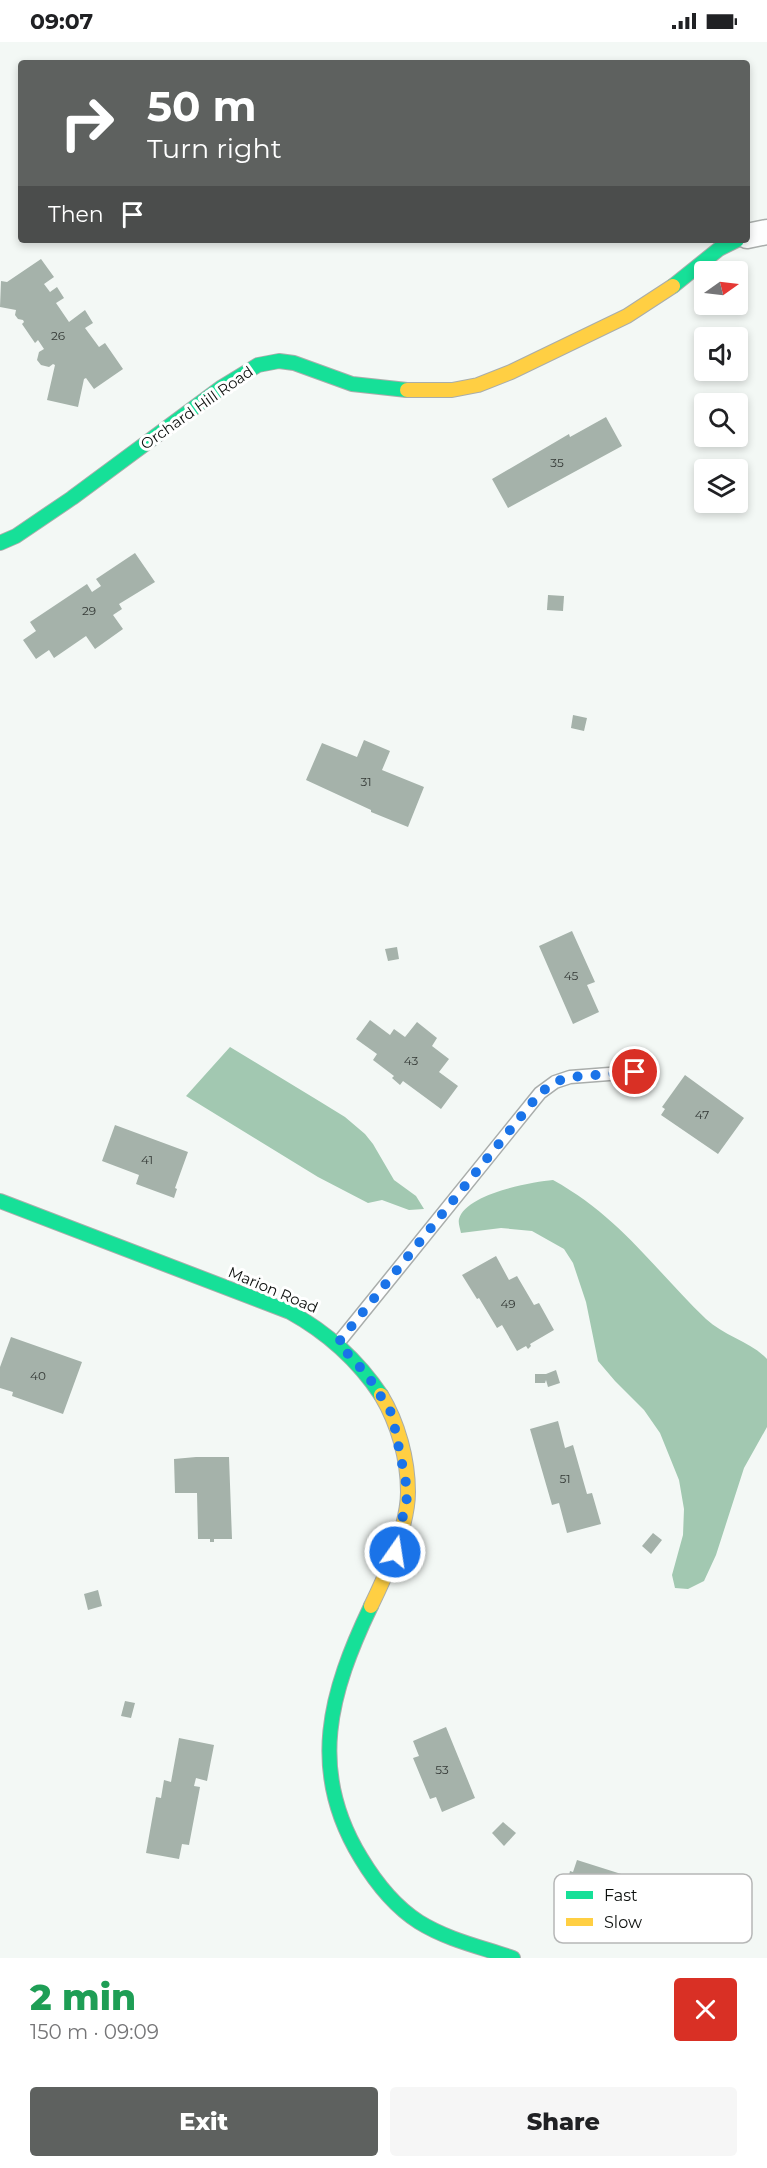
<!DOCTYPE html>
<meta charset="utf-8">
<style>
:root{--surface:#fff;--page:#f6f6f6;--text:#202124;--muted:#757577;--accent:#5e615f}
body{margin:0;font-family:Montserrat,sans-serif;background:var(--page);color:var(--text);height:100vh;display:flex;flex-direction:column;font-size:22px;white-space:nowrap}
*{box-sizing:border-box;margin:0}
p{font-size:20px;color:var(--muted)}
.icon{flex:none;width:33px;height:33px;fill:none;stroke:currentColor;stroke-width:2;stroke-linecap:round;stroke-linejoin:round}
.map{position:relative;height:1916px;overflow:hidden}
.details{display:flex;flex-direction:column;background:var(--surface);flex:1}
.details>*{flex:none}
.banner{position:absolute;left:18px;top:18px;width:732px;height:183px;border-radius:6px;box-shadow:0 3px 9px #0003;background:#5e615f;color:#fff;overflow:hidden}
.needle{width:39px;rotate:76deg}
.tools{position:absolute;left:694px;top:219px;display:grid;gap:12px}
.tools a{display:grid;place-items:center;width:54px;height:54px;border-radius:6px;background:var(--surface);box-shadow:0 3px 9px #0003;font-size:30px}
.pin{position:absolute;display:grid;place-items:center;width:51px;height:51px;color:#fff;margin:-26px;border:3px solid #fff;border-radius:50%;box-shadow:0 2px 6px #0007}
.me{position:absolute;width:66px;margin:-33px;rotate:13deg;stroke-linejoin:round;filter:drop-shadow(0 0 4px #0008)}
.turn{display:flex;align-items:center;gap:21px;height:126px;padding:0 30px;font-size:27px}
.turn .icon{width:78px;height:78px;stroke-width:2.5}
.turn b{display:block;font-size:42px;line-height:51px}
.then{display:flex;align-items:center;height:57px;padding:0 30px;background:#0003;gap:12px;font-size:22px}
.round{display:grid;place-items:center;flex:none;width:63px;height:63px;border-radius:6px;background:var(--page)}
.summary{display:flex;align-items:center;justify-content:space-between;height:102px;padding:0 30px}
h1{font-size:36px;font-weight:800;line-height:45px;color:#1e9e55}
.button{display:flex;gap:12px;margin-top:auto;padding:12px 30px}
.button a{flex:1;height:69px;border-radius:6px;background:var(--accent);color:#fff;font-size:24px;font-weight:800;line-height:69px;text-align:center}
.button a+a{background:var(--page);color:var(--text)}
.status{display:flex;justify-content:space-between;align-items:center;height:42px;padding:0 30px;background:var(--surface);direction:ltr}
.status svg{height:16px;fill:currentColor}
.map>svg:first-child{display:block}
</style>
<div class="status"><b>09:07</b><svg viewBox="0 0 49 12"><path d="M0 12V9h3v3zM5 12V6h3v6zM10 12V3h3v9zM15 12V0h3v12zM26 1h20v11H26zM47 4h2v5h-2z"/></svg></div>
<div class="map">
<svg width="767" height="1916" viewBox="0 0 767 1916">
<rect width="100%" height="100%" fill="#f3f8f5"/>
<g fill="#a2c8b1">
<path d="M 230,1005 L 319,1059 L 345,1075 L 365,1092 L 373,1102 L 394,1138 L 416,1154 L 424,1167 L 409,1168 L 382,1158 L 368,1161 L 318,1135 L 186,1054 Z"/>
<path d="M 553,1138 C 620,1175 653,1226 706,1277 C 724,1294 750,1299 767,1317 L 767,1385 L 744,1426 L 716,1513 L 704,1539 L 688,1547 L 675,1546 L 672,1533 L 683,1493 L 684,1467 L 679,1438 L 660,1391 L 644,1368 L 615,1339 L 598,1319 L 586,1260 L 573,1221 L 564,1207 L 532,1189 L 501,1186 L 461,1191 C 460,1186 458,1181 459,1177 C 466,1152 530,1140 553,1138 Z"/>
</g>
<g fill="#a5b2aa">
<path d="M 41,217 L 54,235 L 44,242 L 50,250 L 57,245 L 64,256 L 56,261 L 69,280 L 85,268 L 93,281 L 85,286 L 99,305 L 105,301 L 123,327 L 94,347 L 86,336 L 84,337 L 78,365 L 47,358 L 55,323 L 53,322 L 49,325 L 41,323 L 37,318 L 39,310 L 44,307 L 38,298 L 35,301 L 22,282 L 24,280 L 23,278 L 18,277 L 15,273 L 16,268 L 0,265 L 1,239 L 7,240 Z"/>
<path d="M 606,375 L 622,404 L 508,466 L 492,437 L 569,392 L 570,395 Z"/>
<path d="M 135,511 L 155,540 L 119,562 L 122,567 L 113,573 L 123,587 L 95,607 L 86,594 L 54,616 L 49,608 L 36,617 L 23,598 L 36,589 L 30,580 L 87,542 L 92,550 L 101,544 L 96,537 Z"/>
<path d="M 548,553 L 564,554 L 563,569 L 547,568 Z"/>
<path d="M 573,673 L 587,676 L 584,689 L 571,686 Z"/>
<path d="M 364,698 L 390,709 L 382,728 L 424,745 L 408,785 L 371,770 L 371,768 L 306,738 L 322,701 L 357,715 Z"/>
<path d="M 572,889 L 595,940 L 587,943 L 599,970 L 573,982 L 539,904 Z"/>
<path d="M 397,905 L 399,917 L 388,919 L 385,907 Z"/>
<path d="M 370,978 L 390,993 L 394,987 L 405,995 L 417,980 L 437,996 L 432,1004 L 449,1017 L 439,1030 L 458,1044 L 441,1067 L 403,1039 L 400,1043 L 392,1036 L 394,1034 L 373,1018 L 377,1012 L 356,997 Z"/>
<path d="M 685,1033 L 744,1076 L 718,1112 L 661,1073 L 665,1067 L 662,1065 Z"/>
<path d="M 115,1083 L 188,1110 L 175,1146 L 177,1147 L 174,1156 L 136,1142 L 139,1133 L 102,1119 Z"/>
<path d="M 496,1214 L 509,1238 L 517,1234 L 534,1263 L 539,1261 L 554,1288 L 530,1302 L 531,1304 L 528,1307 L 526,1304 L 517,1309 L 502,1283 L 497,1286 L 479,1256 L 477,1257 L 462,1233 Z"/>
<path d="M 11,1295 L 82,1320 L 63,1372 L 12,1354 L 13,1350 L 0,1346 L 0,1325 Z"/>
<path d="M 556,1328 L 560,1341 L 548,1345 L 546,1338 L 545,1341 L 535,1341 L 535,1332 L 546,1332 Z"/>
<path d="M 558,1379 L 565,1406 L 573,1403 L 587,1452 L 592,1451 L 601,1482 L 567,1491 L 559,1461 L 552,1463 L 530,1387 Z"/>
<path d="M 196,1415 L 229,1415 L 232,1497 L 214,1497 L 214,1500 L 210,1500 L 210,1497 L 198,1497 L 197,1451 L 175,1451 L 174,1417 Z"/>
<path d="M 653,1491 L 662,1498 L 651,1512 L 642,1504 Z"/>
<path d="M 98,1548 L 102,1564 L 88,1568 L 84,1552 Z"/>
<path d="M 125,1659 L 135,1661 L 131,1676 L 121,1674 Z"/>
<path d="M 446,1685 L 475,1756 L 442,1770 L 436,1755 L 430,1757 L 413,1716 L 419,1714 L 413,1699 Z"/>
<path d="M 179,1696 L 214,1703 L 207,1739 L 196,1736 L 194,1744 L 200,1745 L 189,1803 L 182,1802 L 179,1817 L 146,1811 L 156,1755 L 161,1756 L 164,1738 L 171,1740 Z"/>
<path d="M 503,1780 L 516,1791 L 504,1804 L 492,1791 Z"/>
<path d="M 577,1818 L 656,1843 L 646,1874 L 566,1851 L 571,1834 L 569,1833 L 570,1829 L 573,1830 Z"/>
</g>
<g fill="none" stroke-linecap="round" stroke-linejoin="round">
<defs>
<path id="lane" d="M 339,1300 L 540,1051 L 555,1040 L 570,1035 L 635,1030"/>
<path id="street" d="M 747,194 L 767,190"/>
<g id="fast">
<path d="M 673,244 L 719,207 L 737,198"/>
<path d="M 0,501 L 16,494 L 72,456 L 222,345 L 258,323 L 279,319 L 294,321 L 352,342 L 407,348"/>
<path d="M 0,1159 L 290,1270 C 328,1291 357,1317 381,1353"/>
<path d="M 371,1564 C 330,1650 307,1728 361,1816 C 376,1841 394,1864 419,1880 C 448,1898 481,1905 513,1916"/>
</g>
<g id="slow">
<path d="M 407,348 L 452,348 L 478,343 L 511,330 L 627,274 L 673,244"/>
<path d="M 371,1564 C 386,1533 408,1485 408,1450 C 408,1417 398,1381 381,1353"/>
</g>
</defs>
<use href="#lane" stroke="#a9adab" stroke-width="15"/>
<use href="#street" stroke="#a9adab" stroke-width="27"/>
<use href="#fast" stroke="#a9adab" stroke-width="16"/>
<use href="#slow" stroke="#a9adab" stroke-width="16"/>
<use href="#lane" stroke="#fdfefe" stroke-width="12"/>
<use href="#street" stroke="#fdfefe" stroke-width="24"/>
<use href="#fast" stroke="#16e098" stroke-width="14"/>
<use href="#slow" stroke="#ffcf43" stroke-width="14"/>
</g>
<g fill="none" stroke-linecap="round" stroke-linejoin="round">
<path stroke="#1a73e8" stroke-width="10" stroke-dasharray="0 18" d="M 395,1510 L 408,1451 L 392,1372 L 368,1334 L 338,1301 L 540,1051 L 555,1040 L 570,1035 L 635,1030"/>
</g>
<g text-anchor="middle" stroke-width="6" stroke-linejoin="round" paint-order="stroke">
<g font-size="12" fill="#333835">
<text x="58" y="298">26</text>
<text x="557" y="425">35</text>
<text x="89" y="573">29</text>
<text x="366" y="744">31</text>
<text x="571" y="938">45</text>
<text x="411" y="1023">43</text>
<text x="702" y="1077">47</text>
<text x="147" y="1122">41</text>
<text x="508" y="1266">49</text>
<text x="38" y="1338">40</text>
<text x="565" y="1441">51</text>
<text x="442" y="1732">53</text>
</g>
<g font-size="15" fill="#0d100e" stroke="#fff">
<text transform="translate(197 366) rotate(-35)" y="5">Orchard Hill Road</text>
<text transform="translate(273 1248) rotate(23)" y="5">Marion Road</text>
</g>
</g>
<rect x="554" y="1832" width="198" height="69" rx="9" fill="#fff" stroke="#b6b7b7" stroke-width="1.5"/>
<rect x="566" y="1849" width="27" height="8" fill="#16e098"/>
<rect x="566" y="1876" width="27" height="8" fill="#ffcf43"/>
<g font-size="16" fill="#0d100e">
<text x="604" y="1859">Fast</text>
<text x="604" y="1886">Slow</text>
</g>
</svg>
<div class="tools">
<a><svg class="needle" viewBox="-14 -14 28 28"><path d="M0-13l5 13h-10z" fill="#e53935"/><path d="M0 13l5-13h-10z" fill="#757577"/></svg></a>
<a><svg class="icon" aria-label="sound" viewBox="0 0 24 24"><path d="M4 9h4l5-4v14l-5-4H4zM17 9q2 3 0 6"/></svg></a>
<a><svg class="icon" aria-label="search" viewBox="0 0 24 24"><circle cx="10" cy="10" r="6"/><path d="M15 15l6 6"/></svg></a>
<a><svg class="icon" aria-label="layers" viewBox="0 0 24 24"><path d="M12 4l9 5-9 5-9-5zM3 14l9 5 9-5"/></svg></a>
</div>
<div class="pin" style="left:635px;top:1030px;background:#d93025"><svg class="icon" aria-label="arrive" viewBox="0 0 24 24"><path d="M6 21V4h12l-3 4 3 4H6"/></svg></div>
<svg class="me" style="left:395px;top:1510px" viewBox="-20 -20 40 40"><circle r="17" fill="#1a73e8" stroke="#fff" stroke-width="3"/><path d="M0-11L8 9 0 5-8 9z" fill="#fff"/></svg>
<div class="banner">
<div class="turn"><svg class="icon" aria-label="right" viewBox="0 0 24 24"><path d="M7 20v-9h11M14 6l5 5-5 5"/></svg><div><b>50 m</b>Turn right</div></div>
<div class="then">Then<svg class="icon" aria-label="arrive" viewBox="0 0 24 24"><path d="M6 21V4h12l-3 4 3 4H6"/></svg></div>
</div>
</div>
<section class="details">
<div class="summary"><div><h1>2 min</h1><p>150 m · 09:09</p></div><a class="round" style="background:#d93025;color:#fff"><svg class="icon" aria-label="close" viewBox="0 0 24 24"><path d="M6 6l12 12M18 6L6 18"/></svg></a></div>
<div class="button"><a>Exit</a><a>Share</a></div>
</section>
